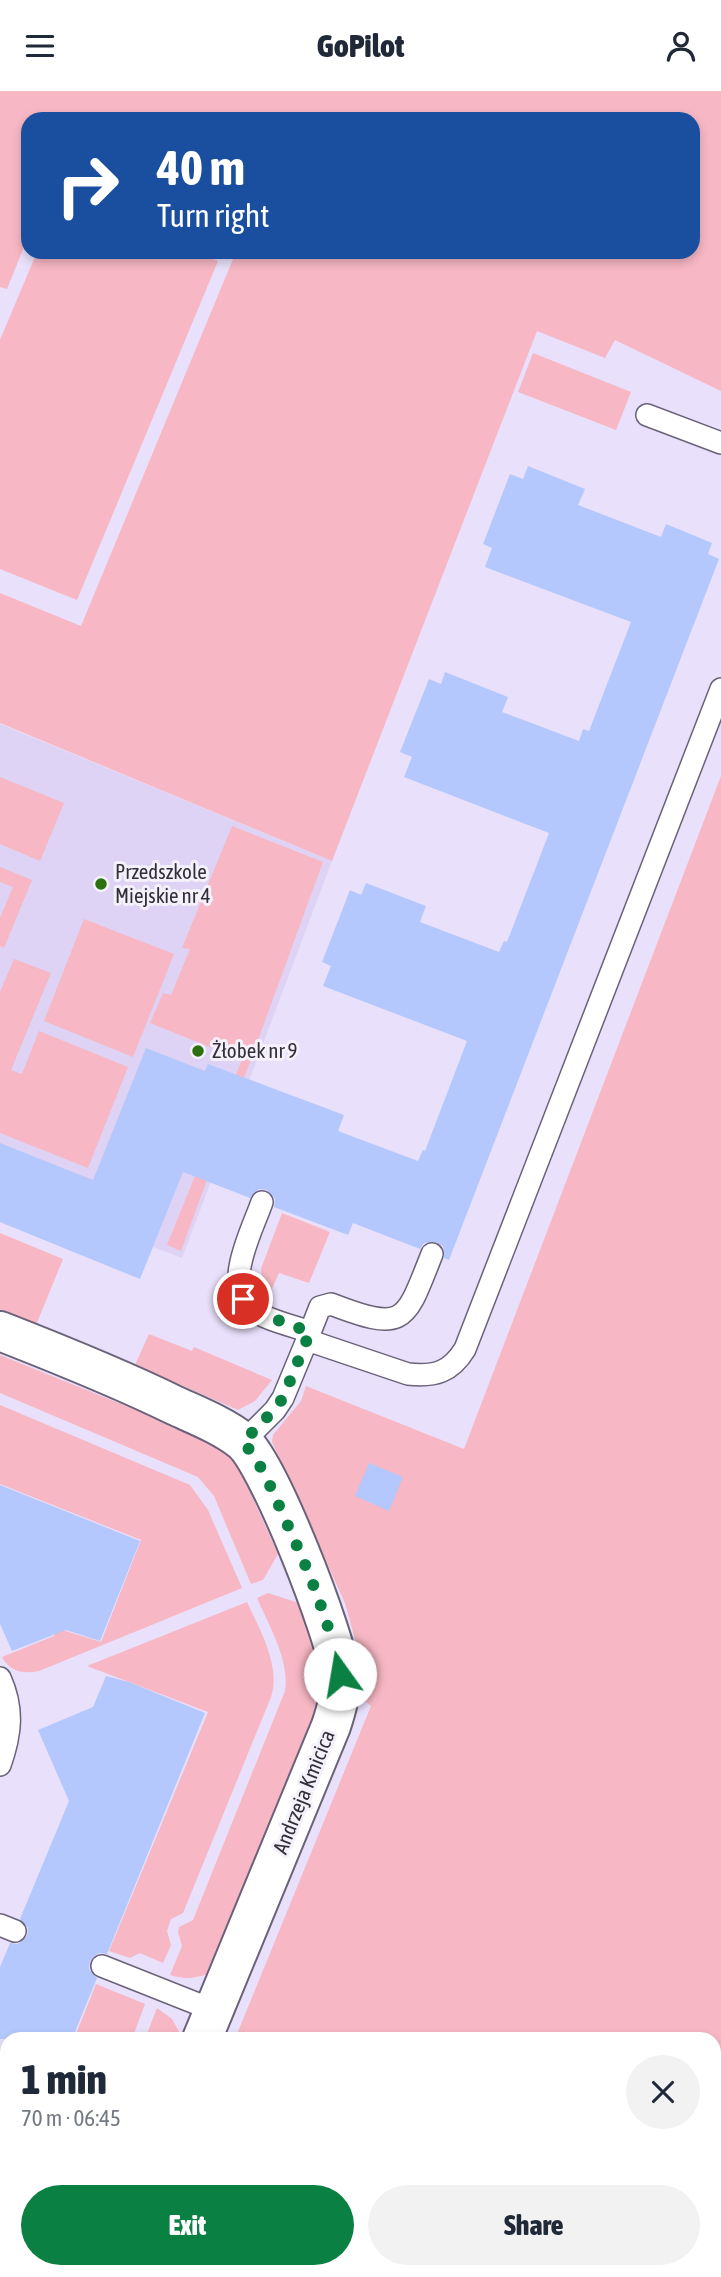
<!DOCTYPE html>
<meta charset="utf-8">
<style>
:root{--surface:#fff;--page:#f2f2f3;--text:#1f2937;--muted:#747a83;--accent:#0b8043}
body{margin:0;font-family:"Asap Condensed",sans-serif;background:var(--page);color:var(--text);height:100vh;display:flex;flex-direction:column;font-size:26px;white-space:nowrap}
*{box-sizing:border-box;margin:0}
p{font-size:23px;color:var(--muted)}
.icon{flex:none;width:38px;height:38px;fill:none;stroke:currentColor;stroke-width:2;stroke-linecap:round;stroke-linejoin:round}
.map{position:relative;flex:1;overflow:hidden}
.drawer{position:absolute;left:0px;top:1941px;width:721px;height:247px;display:flex;flex-direction:column;background:var(--surface);border-radius:21px 21px 0 0;box-shadow:0 4px 10px #0003}
.drawer>*{flex:none}
.top-card{position:absolute;left:21px;top:21px;width:679px;height:147px;border-radius:21px;box-shadow:0 4px 10px #0003;background:#1a4fa0;color:#fff;overflow:hidden}
.pin{position:absolute;display:grid;place-items:center;width:60px;height:60px;color:#fff;margin:-30px;border:4px solid #fff;border-radius:50%;box-shadow:0 2px 7px #0007}
.me{position:absolute;width:77px;margin:-38px;rotate:347deg;stroke-linejoin:round;filter:drop-shadow(0 0 5px #0008)}
.turn{display:flex;align-items:center;gap:24px;height:147px;padding:0 21px;font-size:32px}
.turn .icon{width:91px;height:91px;stroke-width:2.5}
.turn b{display:block;font-size:49px;line-height:60px}
.round{display:grid;place-items:center;flex:none;width:74px;height:74px;border-radius:37px;background:var(--page)}
.headline{display:flex;align-items:center;justify-content:space-between;height:119px;padding:0 21px}
h1{font-size:42px;font-weight:800;line-height:52px}
.primary-button{display:flex;gap:14px;margin-top:auto;padding:14px 21px}
.primary-button a{flex:1;height:80px;border-radius:42px;background:var(--accent);color:#fff;font-size:28px;font-weight:800;line-height:80px;text-align:center}
.primary-button a+a{background:var(--page);color:var(--text)}
header{display:flex;justify-content:space-between;align-items:center;height:91px;padding:0 21px;background:var(--surface);font-size:32px;font-weight:800}
.map>svg:first-child{display:block}
</style>
<header><svg class="icon" aria-label="menu" viewBox="0 0 24 24"><path d="M4 6h16M4 12h16M4 18h16"/></svg>GoPilot<svg class="icon" aria-label="person" viewBox="0 0 24 24"><circle cx="12" cy="8" r="4"/><path d="M4 21q1-7 8-7t8 7"/></svg></header>
<div class="map">
<svg width="721" height="2186" viewBox="0 0 721 2186">
<rect width="100%" height="100%" fill="#e9e0fb"/>
<path fill="#ded3f4" d="M 0,633 L 332,770 L 182,1167 L 153,1156 L 140,1188 L 0,1131 Z"/>
<g fill="#f7b7c4">
<path d="M 0,0 L 721,0 L 721,300 L 615,249 L 605,267 L 537,240 L 332,770 L 0,632 L 0,502 L 81,535 L 236,161 L 693,161 L 693,28 L 28,28 L 28,146 L 7,198 L 0,196 Z"/>
<path d="M 37,161 L 195,161 L 218,170 L 77,509 L 0,478 L 0,249 Z"/>
<path d="M 533,262 L 631,301 L 616,339 L 518,301 Z"/>
<path d="M 721,685 L 721,2186 L 180,2186 L 178,2181 L 714,2180 L 714,1948 L 235,1948 L 371,1615 L 364,1609 L 361,1570 L 345,1512 L 272,1351 L 273,1344 L 301,1310 L 306,1295 L 464,1358 Z"/>
<path d="M 0,686 L 64,712 L 40,770 L 0,753 Z"/>
<path d="M 232,735 L 323,771 L 181,1160 L 167,1154 L 242,969 L 150,932 L 163,902 L 171,904 L 190,858 L 182,857 Z"/>
<path d="M 0,776 L 32,789 L 4,857 L 0,855 L 0,827 L 13,796 L 0,791 Z"/>
<path d="M 84,828 L 174,863 L 133,966 L 44,930 Z"/>
<path d="M 14,868 L 51,882 L 11,979 L 22,983 L 39,940 L 128,976 L 88,1077 L 0,1042 L 0,901 Z"/>
<path d="M 282,1122 L 330,1141 L 309,1192 L 279,1182 L 271,1200 L 264,1196 L 261,1178 Z"/>
<path d="M 0,1142 L 63,1168 L 36,1234 L 0,1220 Z"/>
<path d="M 149,1243 L 192,1260 L 194,1256 L 272,1289 L 255,1310 L 238,1319 L 135,1274 Z"/>
<path d="M 0,1264 L 198,1344 L 217,1354 L 236,1370 L 278,1463 L 263,1489 L 251,1493 L 214,1405 L 198,1386 L 0,1302 Z"/>
<path d="M 0,1314 L 190,1394 L 208,1419 L 242,1497 L 39,1580 C 23,1583 10,1581 2,1566 L 54,1545 L 56,1537 L 101,1551 L 141,1449 L 0,1393 Z"/>
<path d="M 268,1502 L 299,1512 C 309,1536 320,1562 322,1588 C 323,1599 319,1611 316,1622 L 209,1883 C 195,1887 185,1889 170,1884 L 182,1855 L 178,1841 L 179,1836 L 193,1829 L 285,1600 C 290,1569 269,1535 257,1507 Z"/>
<path d="M 247,1511 C 260,1539 281,1575 271,1606 L 183,1822 L 171,1828 L 167,1840 L 171,1854 L 163,1872 L 140,1862 L 130,1867 L 109,1860 L 208,1621 L 87,1575 Z"/>
<path d="M 96,1893 L 145,1913 L 132,1948 L 74,1948 Z"/>
<path d="M 157,1917 L 172,1928 L 183,1948 L 145,1948 Z"/>
<path d="M 0,1998 L 7,2001 L 7,2101 L 0,2102 Z"/>
</g>
<g fill="#b4c8fd">
<path d="M 528,375 L 585,398 L 578,414 L 661,446 L 666,433 L 712,452 L 708,463 L 719,468 L 449,1169 L 444,1167 L 443,1155 L 436,1151 L 424,1152 L 420,1158 L 353,1132 L 348,1144 L 274,1116 L 275,1108 L 267,1099 L 259,1098 L 250,1107 L 183,1081 L 140,1188 L 0,1131 L 0,1052 L 93,1089 L 146,957 L 205,980 L 208,973 L 344,1024 L 338,1040 L 418,1070 L 423,1059 L 425,1060 L 467,950 L 323,895 L 331,875 L 322,871 L 350,799 L 361,804 L 366,792 L 426,815 L 420,831 L 499,861 L 504,850 L 507,851 L 549,742 L 404,686 L 412,666 L 400,661 L 429,588 L 441,593 L 445,581 L 508,606 L 502,621 L 579,650 L 583,638 L 589,640 L 631,531 L 485,476 L 492,457 L 483,453 L 510,383 L 523,388 Z"/>
<path d="M 369,1372 L 403,1386 L 389,1420 L 355,1405 Z"/>
<path d="M 0,1394 L 140,1450 L 100,1550 L 66,1539 L 12,1560 L 0,1533 Z"/>
<path d="M 106,1585 L 129,1591 L 205,1622 L 107,1863 L 99,1862 L 90,1870 L 89,1878 L 97,1887 L 72,1948 L 0,1948 L 0,1876 L 10,1852 L 18,1853 L 27,1845 L 28,1837 L 20,1828 L 69,1710 L 38,1639 L 93,1616 Z"/>
</g>
<g fill="none" stroke-linecap="round" stroke-linejoin="round">
<defs>
<g id="service">
<path d="M 647,324 L 721,352"/>
<path d="M 262,1111 C 252,1140 221,1196 253,1219 C 266,1229 294,1235 310,1241"/>
<path d="M 307,1249 L 320,1216 L 331,1213 C 406,1242 405,1231 432,1163"/>
<path d="M 243,1351 L 275,1319 L 283,1307 L 307,1249 L 408,1283 C 435,1286 451,1281 465,1258 L 721,598"/>
<path d="M 0,1587 C 14,1618 11,1643 0,1674"/>
<path d="M 0,1834 L 15,1840"/>
<path d="M 102,1875 L 213,1919"/>
</g>
<g id="minor">
<path d="M 0,1240 C 59,1263 119,1287 176,1315 C 198,1325 223,1335 242,1350 C 269,1372 336,1545 340,1583 C 341,1602 337,1617 331,1635 L 202,1948"/>
<path d="M 105,2186 L 107,2180"/>
</g>
</defs>
<use href="#service" stroke="#6a6279" stroke-width="24"/>
<use href="#minor" stroke="#6a6279" stroke-width="42"/>
<use href="#service" stroke="#fff" stroke-width="21"/>
<use href="#minor" stroke="#fff" stroke-width="38"/>
</g>
<g fill="none" stroke-linecap="round" stroke-linejoin="round">
<path stroke="#0b8043" stroke-width="12" stroke-dasharray="0 21.6" d="M 243,1208 L 253,1220 L 310,1241 L 283,1307 L 275,1318 L 243,1351 C 262,1373 272,1399 284,1426 C 307,1476 329,1528 340,1583"/>
</g>
<g fill="#2c7110" stroke="#f4f1fb" stroke-width="2.5">
<circle cx="101" cy="793" r="7"/>
<circle cx="198" cy="960" r="7"/>
</g>
<g text-anchor="middle" stroke-width="6" stroke-linejoin="round" paint-order="stroke">
<g font-size="21" fill="#332f3a" stroke="#f4f1fb" text-anchor="start">
<text x="115" y="788">Przedszkole<tspan x="115" dy="24">Miejskie nr 4</tspan></text>
<text x="212" y="967">Żłobek nr 9</text>
</g>
<g font-size="21" fill="#332f3a" stroke="#f4f1fb">
<text transform="translate(304 1701) rotate(-68)" y="7">Andrzeja Kmicica</text>
</g>
</g>
</svg>
<div class="pin" style="left:243px;top:1208px;background:#d93025"><svg class="icon" aria-label="arrive" viewBox="0 0 24 24"><path d="M6 21V4h12l-3 4 3 4H6"/></svg></div>
<svg class="me" style="left:340px;top:1583px" viewBox="-20 -20 40 40"><circle r="19" fill="#fff"/><path d="M0-13L10 11 0 6-10 11z" fill="#0b8043"/></svg>
<div class="top-card">
<div class="turn"><svg class="icon" aria-label="right" viewBox="0 0 24 24"><path d="M7 20v-9h11M14 6l5 5-5 5"/></svg><div><b>40 m</b>Turn right</div></div>
</div>
<section class="drawer">
<div class="headline"><div><h1>1 min</h1><p>70 m · 06:45</p></div><a class="round"><svg class="icon" aria-label="close" viewBox="0 0 24 24"><path d="M6 6l12 12M18 6L6 18"/></svg></a></div>
<div class="primary-button"><a>Exit</a><a>Share</a></div>
</section>
</div>
